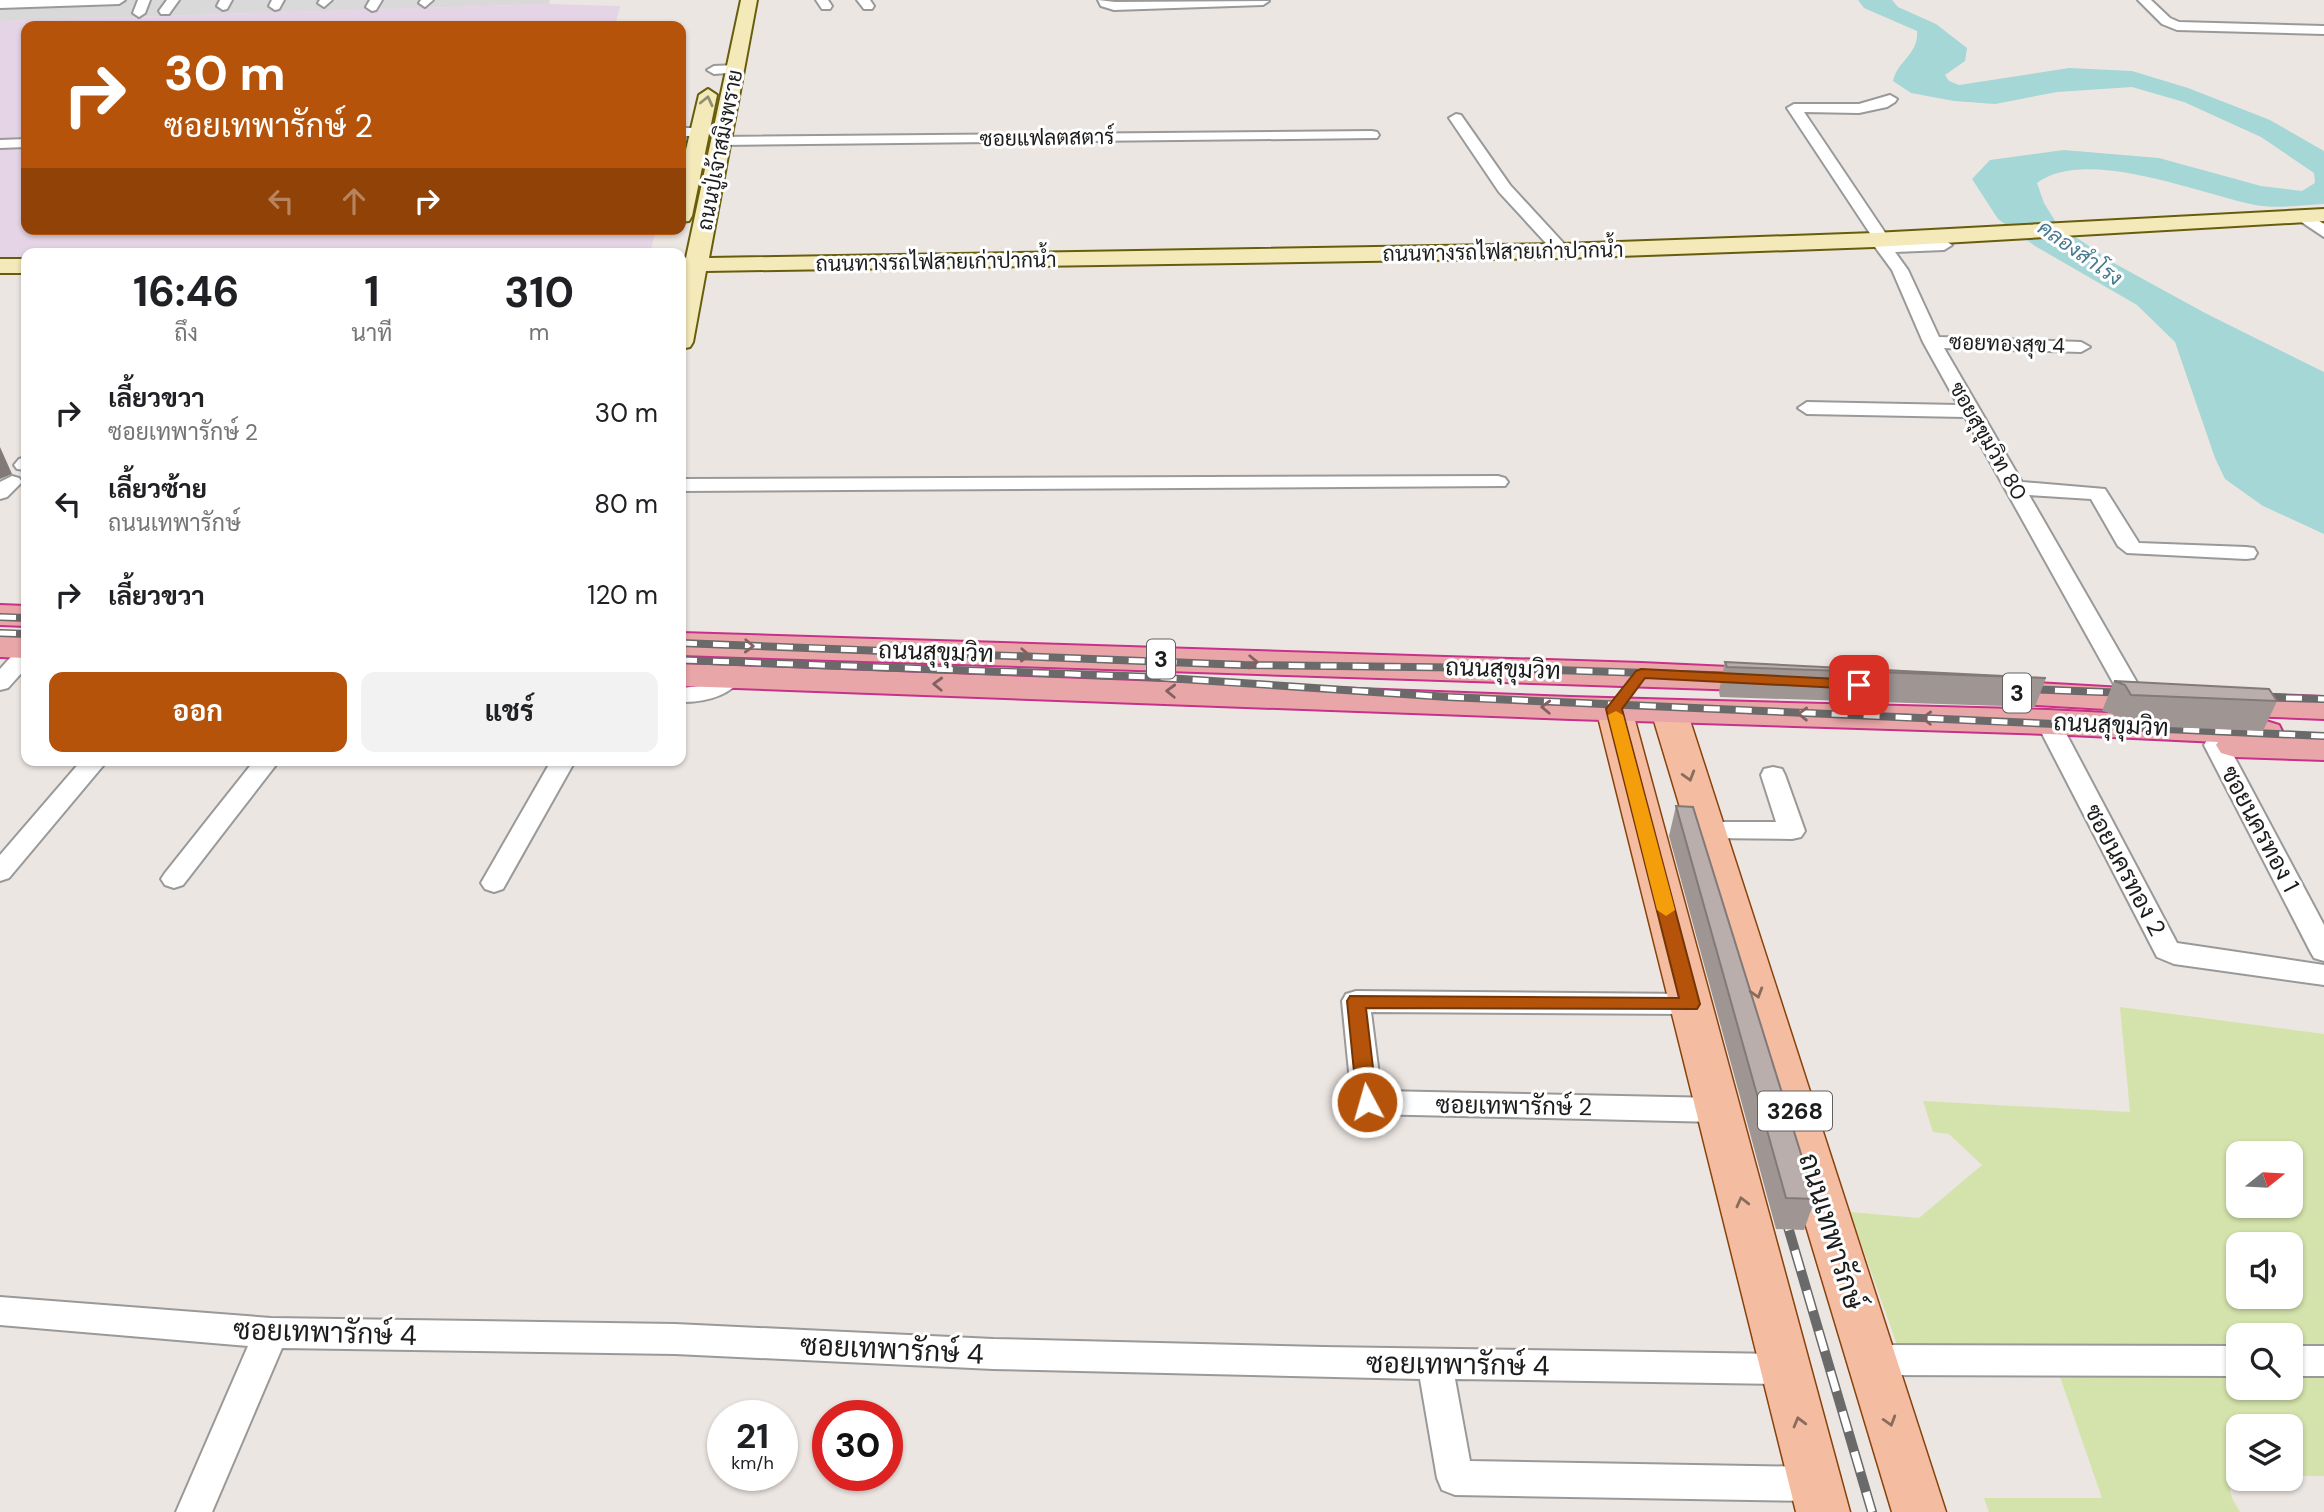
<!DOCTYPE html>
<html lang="th">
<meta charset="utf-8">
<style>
:root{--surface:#fff;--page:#f2f2f2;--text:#202124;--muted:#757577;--accent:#b45309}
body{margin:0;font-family:"DM Sans",Sarabun,sans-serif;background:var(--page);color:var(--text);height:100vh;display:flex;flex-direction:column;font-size:26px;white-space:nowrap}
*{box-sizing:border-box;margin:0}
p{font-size:23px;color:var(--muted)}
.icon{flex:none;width:38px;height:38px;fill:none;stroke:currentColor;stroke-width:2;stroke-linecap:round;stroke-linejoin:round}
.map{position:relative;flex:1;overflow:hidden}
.details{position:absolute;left:21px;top:248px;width:665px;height:518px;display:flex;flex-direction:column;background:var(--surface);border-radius:14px;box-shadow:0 2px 5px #0004}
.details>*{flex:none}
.guide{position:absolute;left:21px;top:21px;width:665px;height:214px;border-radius:14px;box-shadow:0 2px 5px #0004;background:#b45309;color:#fff;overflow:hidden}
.needle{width:46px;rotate:72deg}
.fabs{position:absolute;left:2226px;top:1141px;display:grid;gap:14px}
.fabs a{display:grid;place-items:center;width:77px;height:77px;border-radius:14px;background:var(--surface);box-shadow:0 2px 5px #0004;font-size:35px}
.speed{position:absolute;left:707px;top:1400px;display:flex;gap:14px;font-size:35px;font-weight:700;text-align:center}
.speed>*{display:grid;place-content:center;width:91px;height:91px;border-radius:50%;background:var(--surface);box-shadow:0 2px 5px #0004;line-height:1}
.speed small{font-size:18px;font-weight:400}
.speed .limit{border:10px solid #d22;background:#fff;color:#111}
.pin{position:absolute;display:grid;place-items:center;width:60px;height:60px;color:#fff;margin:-30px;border-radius:14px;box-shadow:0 4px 10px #0006}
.me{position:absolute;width:77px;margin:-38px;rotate:354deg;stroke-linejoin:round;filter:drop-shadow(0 0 5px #0008)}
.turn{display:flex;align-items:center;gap:24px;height:147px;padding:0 28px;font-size:32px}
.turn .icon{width:91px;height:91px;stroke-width:2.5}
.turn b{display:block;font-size:49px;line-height:60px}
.lanes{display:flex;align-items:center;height:66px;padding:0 28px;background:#0003;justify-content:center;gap:35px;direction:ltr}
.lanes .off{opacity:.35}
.eta{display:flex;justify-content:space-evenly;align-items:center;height:119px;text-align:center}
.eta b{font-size:42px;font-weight:700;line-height:49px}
.button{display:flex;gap:14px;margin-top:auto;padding:14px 28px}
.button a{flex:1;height:80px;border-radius:14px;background:var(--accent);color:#fff;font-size:28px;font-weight:700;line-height:80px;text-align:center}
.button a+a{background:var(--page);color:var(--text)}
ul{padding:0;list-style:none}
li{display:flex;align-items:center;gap:21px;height:91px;padding:0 28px}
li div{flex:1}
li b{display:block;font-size:26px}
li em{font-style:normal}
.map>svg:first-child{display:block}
</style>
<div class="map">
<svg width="2324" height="1512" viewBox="0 0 2324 1512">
<rect width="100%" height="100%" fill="#ece6e2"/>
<path fill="#dad9d9" d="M 0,0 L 550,0 L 549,4 L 0,21 Z"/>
<path fill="#e4d4e5" d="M 549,4 L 620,6 L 615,26 L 26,26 L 26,229 L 656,229 L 650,254 L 26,254 L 26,260 L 0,260 L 0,21 Z"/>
<path fill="#d4e3ab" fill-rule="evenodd" d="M 2120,1007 L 2324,1034 L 2324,1476 L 2291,1476 L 2291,1426 L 2238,1426 L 2238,1475 L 2227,1475 L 2232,1498 L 2240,1512 L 1989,1512 L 1984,1498 L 2102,1498 L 2059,1374 L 1907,1373 L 1850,1212 L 1919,1218 L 1982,1165 L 1949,1134 L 1933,1132 L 1923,1101 L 2130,1112 ZM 2238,1153 L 2291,1153 L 2291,1206 L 2238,1206 ZM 2238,1244 L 2291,1244 L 2291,1297 L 2238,1297 ZM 2238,1335 L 2291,1335 L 2291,1388 L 2238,1388 Z"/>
<path fill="#a5d7d6" d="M 1858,0 L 1892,0 L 1898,7 L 1936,24 L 1967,48 L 1965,61 L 1945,75 L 1949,81 L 1959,85 L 2069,68 L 2132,71 L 2188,88 L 2270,120 L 2324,151 L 2324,204 C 2302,205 2276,209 2255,205 C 2201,194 2085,146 2037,183 L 2044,203 L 2057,224 L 2112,262 L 2205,313 L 2324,372 L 2324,534 L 2263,506 L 2225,479 L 2215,458 L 2175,342 L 2137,305 L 2035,246 L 1998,219 L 1972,179 L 1990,160 L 2064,150 L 2159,158 L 2261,186 L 2302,191 L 2315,183 L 2314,173 L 2261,137 L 2184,102 L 2132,87 L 2057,92 L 1995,104 L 1954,101 L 1911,93 L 1893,81 C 1897,61 1919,54 1917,31 L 1864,8 Z"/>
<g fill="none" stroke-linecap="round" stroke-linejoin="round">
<defs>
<g id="minor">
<path d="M 0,0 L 125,0 L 119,4 L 0,8 Z"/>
<path d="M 138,0 L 150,0 L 145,13 L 139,17 L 133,13 Z"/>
<path d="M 167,0 L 179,0 L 169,14 L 161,14 L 159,11 Z"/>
<path d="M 220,0 L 232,0 L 227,9 L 223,10 L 217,6 Z"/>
<path d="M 272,0 L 284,0 L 279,9 L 275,10 L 269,6 Z"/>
<path d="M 320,0 L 332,0 L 324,7 L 318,3 Z"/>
<path d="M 370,0 L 382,0 L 376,10 L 372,11 L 366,7 Z"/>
<path d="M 421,0 L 433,0 L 425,7 L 419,3 Z"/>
<path d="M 816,0 L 828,0 L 832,6 L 830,9 L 822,9 Z"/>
<path d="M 857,0 L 870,0 L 874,6 L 872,9 L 864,9 Z"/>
<path d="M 1098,0 L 1115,2 L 1269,1 L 1263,5 L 1114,10 L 1101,6 Z"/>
<path d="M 2138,0 L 2151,0 L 2170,18 L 2179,22 L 2324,26 L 2324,34 L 2177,30 L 2162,24 Z"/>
<path d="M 736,65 L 743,69 L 741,72 L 714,74 L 707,70 L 714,66 Z"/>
<path d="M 1890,95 L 1897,99 L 1895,102 L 1887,107 L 1859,113 L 1804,112 L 1890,240 L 1889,242 L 1944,240 L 1952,245 L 1944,250 L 1895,252 L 1908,270 L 1939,337 L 2081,342 L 2090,347 L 2081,352 L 1944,348 L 2022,482 L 2105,489 L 2139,543 L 2246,547 L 2254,548 L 2257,553 L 2254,558 L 2246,559 L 2127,553 L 2118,546 L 2091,499 L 2029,495 L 2139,686 L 2135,691 L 2119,691 L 2115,686 L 1965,417 L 1807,414 L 1798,408 L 1807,402 L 1958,405 L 1923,342 L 1892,270 L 1875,247 L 1877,244 L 1787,108 L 1794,104 L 1859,104 Z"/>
<path d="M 1456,114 L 1461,115 L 1510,185 L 1568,248 L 1570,251 L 1568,254 L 1556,254 L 1499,192 L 1449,118 Z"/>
<path d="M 681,128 L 700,128 L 707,132 L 700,136 L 681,136 Z"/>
<path d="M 1372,131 L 1377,132 L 1379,135 L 1377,138 L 721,145 L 714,141 L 721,137 Z"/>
<path d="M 26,139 L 26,147 L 0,148 L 0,140 Z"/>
<path d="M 2303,211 L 2324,224 L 2324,237 L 2297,219 L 2295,216 L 2297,213 Z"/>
<path d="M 26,457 L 26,470 L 17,469 L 14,465 L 19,459 Z"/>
<path d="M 12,476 L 19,478 L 22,482 L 7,497 L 0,499 L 0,482 Z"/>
<path d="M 1498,476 L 1505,478 L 1508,482 L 1505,486 L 681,491 L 681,479 Z"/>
<path d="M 26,647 L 26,668 L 8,688 L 0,690 L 0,669 L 18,649 Z"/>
<path d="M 732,669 L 740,671 L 744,676 C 729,697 705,702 681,702 L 681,688 L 701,686 L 724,671 Z"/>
<path d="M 2048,715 L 2056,717 L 2060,722 L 2177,943 L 2324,965 L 2324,985 L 2174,964 L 2157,957 L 2036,722 L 2040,717 Z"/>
<path d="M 2216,737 L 2225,740 L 2228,745 L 2324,925 L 2324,961 L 2314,958 L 2310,951 L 2204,745 L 2207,740 Z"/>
<path d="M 81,761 L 107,761 L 9,878 L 0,881 L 0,855 Z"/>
<path d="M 254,761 L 279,761 L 183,885 L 174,888 L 165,885 L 161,879 L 165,873 Z"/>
<path d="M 551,761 L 575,761 L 503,889 L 494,892 L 485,889 L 481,883 Z"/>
<path d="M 1773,767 L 1782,769 L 1785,775 L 1805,831 L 1801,837 L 1792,839 L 1706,838 L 1697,836 L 1693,830 L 1697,824 L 1706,822 L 1776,822 L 1761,775 L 1764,769 Z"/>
<path d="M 1356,991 L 1690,994 L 1700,997 L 1704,1004 L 1700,1011 L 1690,1014 L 1371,1012 L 1381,1091 L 1718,1098 L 1729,1102 L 1733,1110 L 1729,1118 L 1718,1122 L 1367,1114 L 1356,1110 L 1352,1102 L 1342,1001 L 1346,994 Z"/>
<path d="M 0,1297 L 271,1318 L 675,1324 L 993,1339 L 1323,1347 L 1784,1354 L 1796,1358 L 1801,1369 L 1796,1380 L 1784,1384 L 1455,1379 L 1470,1461 L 1815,1467 L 1828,1472 L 1833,1484 L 1828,1496 L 1815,1501 L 1455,1495 L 1442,1490 L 1437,1478 L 1420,1379 L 993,1369 L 675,1354 L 282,1348 L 212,1512 L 176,1512 L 248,1346 L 0,1325 Z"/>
<path d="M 1871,1345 L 2238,1346 L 2238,1376 L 1871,1375 L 1859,1371 L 1854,1360 L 1859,1349 Z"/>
<rect x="2291" y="1346" width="33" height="30"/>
</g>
<g id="secondary">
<path d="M 741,0 L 757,0 L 709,258 L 1562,244 L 1874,233 L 2324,209 L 2324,221 L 1874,247 L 1562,258 L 706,271 L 693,342 L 690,347 L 681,349 L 681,285 L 684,272 L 681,272 L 681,258 L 686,258 Z"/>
<path d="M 708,89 L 717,95 L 692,216 L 689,221 L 681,222 L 681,171 L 699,95 Z"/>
<rect x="0" y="259" width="26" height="14"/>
</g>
<g id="primary">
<path d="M 1614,698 L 1627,701 L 1632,709 L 1850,1512 L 1796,1512 L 1596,709 L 1601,701 Z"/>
<path d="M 1669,700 L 1682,703 L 1687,711 L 1946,1512 L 1892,1512 L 1651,711 L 1656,703 Z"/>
</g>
<g id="trunk">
<path d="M 0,605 L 26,606 L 26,626 L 0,625 Z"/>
<path d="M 681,633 L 1641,663 L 1773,669 L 1786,672 L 1791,680 L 1786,688 L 1773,691 L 681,655 Z"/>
<path d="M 0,635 L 26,636 L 26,658 L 0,657 Z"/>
<path d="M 681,664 L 1571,697 L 2048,710 L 2266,721 L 2279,725 L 2284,735 L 2324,736 L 2324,760 L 2235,757 L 2221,753 L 2216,745 L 2218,742 L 2048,734 L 1571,719 L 681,686 Z"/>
<path d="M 1987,680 L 2158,690 L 2171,693 L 2177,701 L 2171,709 L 2158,712 L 1987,702 L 1974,699 L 1969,691 L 1974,683 Z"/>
<path d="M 2221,693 L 2324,697 L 2324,719 L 2221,715 L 2208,712 L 2202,704 L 2208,696 Z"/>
</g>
</defs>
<use href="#minor" stroke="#999" stroke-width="4"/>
<use href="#secondary" stroke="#685d0d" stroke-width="4"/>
<use href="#primary" stroke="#88420c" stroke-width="3"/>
<use href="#trunk" stroke="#c83188" stroke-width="4"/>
<use href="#minor" fill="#fff" fill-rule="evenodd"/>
<use href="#secondary" fill="#f4e9b9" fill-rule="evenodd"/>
<use href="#primary" fill="#f4bca0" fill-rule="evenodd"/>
<use href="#trunk" fill="#e9a6a8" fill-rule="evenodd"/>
<defs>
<g id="rail-far1">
<path d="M 0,617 L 26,618"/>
<path d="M 0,633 L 26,634"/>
<path d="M 681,643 L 1244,665 L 1495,668 L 1740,676"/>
<path d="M 681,660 L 1152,677 L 1448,697 L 2324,736"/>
<path d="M 2023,689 L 2128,693"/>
<path d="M 2254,697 L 2324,699"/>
</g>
<path id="rail" d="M 1783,1210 L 1872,1512"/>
</defs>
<use href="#rail-far1" stroke="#6a6a6a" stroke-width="8"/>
<use href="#rail" stroke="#6a6a6a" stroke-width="10"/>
<use href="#rail-far1" stroke="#fff" stroke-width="5" stroke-dasharray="16" stroke-linecap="butt"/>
<use href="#rail" stroke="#fff" stroke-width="7" stroke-dasharray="21" stroke-linecap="butt"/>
</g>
<g fill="#9f9694">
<path d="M 1725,662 L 2046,678 L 2035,707 L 1720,697 L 1719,691 Z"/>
<path d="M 2114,681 L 2277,701 L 2263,731 L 2119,725 L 2113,714 L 2102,711 Z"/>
<path d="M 1676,806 L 1815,1199 L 1804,1230 L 1776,1229 L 1669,836 Z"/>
</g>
<path fill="#827a78" d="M 0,447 L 12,474 L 0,479 Z"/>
<g fill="#b9aeac" stroke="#827a78" stroke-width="2">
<path d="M 1725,662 L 2046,678 L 1727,667 Z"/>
<path d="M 2114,681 L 2269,689 L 2277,701 L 2131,695 L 2125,685 Z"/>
<path d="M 1676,806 L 1693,807 L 1815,1199 L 1786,1198 Z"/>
</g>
<defs><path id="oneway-chevron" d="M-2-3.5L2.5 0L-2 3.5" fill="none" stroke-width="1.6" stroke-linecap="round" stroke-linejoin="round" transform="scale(1.75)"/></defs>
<use stroke="#938d72" href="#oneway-chevron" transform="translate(707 101) rotate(-77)"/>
<g stroke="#826162">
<use href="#oneway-chevron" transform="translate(749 646) rotate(2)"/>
<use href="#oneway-chevron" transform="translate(1025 655) rotate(2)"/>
<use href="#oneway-chevron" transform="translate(1253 662) rotate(2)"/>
<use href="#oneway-chevron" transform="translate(938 684) rotate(-178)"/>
<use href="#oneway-chevron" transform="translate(1171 691) rotate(-178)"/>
<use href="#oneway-chevron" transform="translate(1546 707) rotate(-178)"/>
<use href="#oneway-chevron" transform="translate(1803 714) rotate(-179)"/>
<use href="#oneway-chevron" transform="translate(1927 718) rotate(-178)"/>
</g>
<g stroke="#886c5e">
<use href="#oneway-chevron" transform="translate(1689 776) rotate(73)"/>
<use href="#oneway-chevron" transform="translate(1757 993) rotate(73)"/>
<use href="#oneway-chevron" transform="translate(1742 1202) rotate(-104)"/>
<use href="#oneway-chevron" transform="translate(1890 1421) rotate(73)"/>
<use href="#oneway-chevron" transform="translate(1799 1422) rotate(-105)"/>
</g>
<path fill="#b45309" stroke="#753606" stroke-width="2" d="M 1641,669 L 1859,680 L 1866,685 L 1859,689 L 1645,678 L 1622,709 L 1700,1004 L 1697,1009 L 1366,1008 L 1377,1102 L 1374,1107 L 1367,1110 L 1360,1107 L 1357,1102 L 1347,1001 L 1350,996 L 1679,998 L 1606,709 L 1636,671 Z"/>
<path fill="#f59e0b" d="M 1616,711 L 1623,715 L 1675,910 L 1666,916 L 1657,910 L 1608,715 Z"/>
<g text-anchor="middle" stroke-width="6" stroke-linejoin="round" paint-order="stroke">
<g font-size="21" fill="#1c1c1c" stroke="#fff">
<text transform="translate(1047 138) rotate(-1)" y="7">ซอยแฟลตสตาร์</text>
<text transform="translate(720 150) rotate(-79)" y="7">ถนนปู่เจ้าสมิงพราย</text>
<text transform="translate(1503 252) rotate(-1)" y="7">ถนนทางรถไฟสายเก่าปากน้ำ</text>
<text transform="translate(936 262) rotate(-1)" y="7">ถนนทางรถไฟสายเก่าปากน้ำ</text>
<text transform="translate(2007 344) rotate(2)" y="7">ซอยทองสุข 4</text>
<text transform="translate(1988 441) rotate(60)" y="7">ซอยสุขุมวิท 80</text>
</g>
<g font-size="21" font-style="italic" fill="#477a8d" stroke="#fff">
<text transform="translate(2080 253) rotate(35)" y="7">คลองสำโรง</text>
</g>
<g fill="#fff" stroke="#606060" stroke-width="2">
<rect x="1147" y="639.5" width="28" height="39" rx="5"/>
<rect x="2003" y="673.5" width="28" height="39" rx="5"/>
<rect x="1758" y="1091.5" width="74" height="39" rx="5"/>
</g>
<g font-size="23" font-weight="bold" fill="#1c1c1c">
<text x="1161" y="667">3</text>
<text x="2017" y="701">3</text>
<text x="1795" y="1119">3268</text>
</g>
<g font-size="24" fill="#1c1c1c" stroke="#fff">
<text transform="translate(936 652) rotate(2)" y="8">ถนนสุขุมวิท</text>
<text transform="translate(1503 669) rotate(2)" y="8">ถนนสุขุมวิท</text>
<text transform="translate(2111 725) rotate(3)" y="8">ถนนสุขุมวิท</text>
<text transform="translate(2260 829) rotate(62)" y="8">ซอยนครทอง 1</text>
<text transform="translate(2125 870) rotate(62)" y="8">ซอยนครทอง 2</text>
<text transform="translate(1514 1106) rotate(1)" y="8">ซอยเทพารักษ์ 2</text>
</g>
<g font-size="28" fill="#1c1c1c" stroke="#fff">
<text transform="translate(1832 1231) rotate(73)" y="10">ถนนเทพารักษ์</text>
<text transform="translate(325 1332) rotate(2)" y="10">ซอยเทพารักษ์ 4</text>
<text transform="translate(892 1349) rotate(3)" y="10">ซอยเทพารักษ์ 4</text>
<text transform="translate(1458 1364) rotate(1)" y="10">ซอยเทพารักษ์ 4</text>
</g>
</g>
</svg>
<div class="fabs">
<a><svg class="needle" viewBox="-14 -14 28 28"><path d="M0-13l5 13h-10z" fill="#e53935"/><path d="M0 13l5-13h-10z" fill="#757577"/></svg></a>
<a><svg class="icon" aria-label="sound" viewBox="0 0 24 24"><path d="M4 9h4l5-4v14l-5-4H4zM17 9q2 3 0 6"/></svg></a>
<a><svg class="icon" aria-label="search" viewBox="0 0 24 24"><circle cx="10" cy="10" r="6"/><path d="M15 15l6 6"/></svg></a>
<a><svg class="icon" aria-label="layers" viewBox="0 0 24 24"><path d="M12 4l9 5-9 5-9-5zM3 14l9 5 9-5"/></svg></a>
</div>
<div class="speed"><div>21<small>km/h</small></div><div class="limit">30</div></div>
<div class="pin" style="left:1859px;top:685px;background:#d93025"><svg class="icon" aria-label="arrive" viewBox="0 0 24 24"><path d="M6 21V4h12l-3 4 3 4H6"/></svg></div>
<svg class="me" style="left:1367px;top:1102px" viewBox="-20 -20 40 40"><circle r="17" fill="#b45309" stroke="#fff" stroke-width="3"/><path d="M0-11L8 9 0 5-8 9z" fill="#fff"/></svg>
<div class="guide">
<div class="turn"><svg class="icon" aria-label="right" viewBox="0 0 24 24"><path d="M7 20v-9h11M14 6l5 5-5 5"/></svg><div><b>30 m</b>ซอยเทพารักษ์ 2</div></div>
<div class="lanes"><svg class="icon off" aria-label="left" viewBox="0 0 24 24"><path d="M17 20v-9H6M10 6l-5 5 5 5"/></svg><svg class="icon off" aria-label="ahead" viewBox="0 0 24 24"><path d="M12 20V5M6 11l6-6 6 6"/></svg><svg class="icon" aria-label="right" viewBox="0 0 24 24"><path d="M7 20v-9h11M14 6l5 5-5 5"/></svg></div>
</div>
<section class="details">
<div class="eta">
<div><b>16:46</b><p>ถึง</p></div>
<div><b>1</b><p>นาที</p></div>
<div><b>310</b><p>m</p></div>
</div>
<ul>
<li><svg class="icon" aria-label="right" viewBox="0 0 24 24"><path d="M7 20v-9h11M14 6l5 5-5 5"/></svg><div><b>เลี้ยวขวา</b><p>ซอยเทพารักษ์ 2</p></div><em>30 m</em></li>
<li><svg class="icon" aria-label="left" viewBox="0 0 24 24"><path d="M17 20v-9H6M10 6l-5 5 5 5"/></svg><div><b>เลี้ยวซ้าย</b><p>ถนนเทพารักษ์</p></div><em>80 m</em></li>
<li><svg class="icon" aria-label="right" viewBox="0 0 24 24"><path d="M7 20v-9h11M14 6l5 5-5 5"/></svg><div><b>เลี้ยวขวา</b></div><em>120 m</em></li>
</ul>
<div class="button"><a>ออก</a><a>แชร์</a></div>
</section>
</div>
